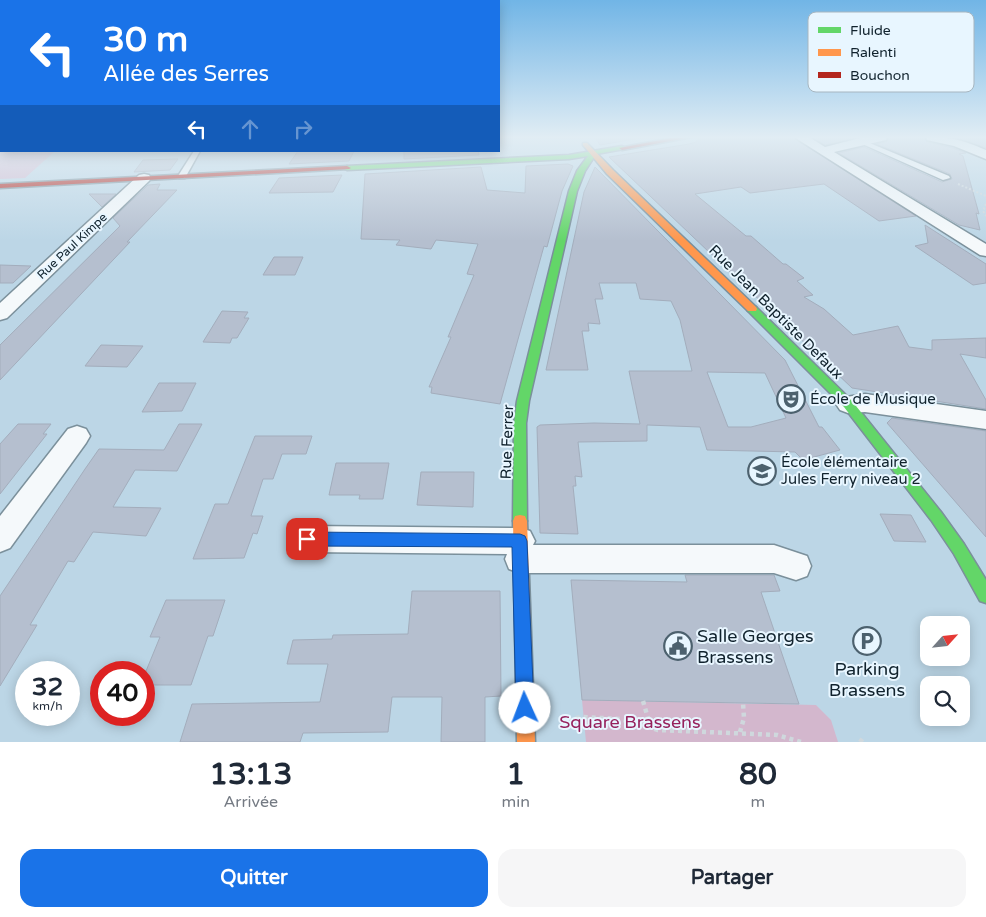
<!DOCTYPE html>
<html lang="fr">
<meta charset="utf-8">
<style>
:root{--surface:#fff;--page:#f6f6f7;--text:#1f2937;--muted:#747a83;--accent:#1a73e8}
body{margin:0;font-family:"Varela Round",sans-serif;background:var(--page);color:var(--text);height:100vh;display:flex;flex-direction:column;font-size:19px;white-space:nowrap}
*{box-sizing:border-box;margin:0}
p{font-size:16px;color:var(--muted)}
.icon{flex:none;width:28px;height:28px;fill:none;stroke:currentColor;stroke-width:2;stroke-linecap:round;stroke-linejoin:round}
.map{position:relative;height:742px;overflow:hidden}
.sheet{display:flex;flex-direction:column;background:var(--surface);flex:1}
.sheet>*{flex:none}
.guide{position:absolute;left:0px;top:0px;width:500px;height:152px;box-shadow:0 2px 12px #0003;background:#1a73e8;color:#fff;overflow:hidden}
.needle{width:32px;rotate:63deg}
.controls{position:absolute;left:920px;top:616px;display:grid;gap:10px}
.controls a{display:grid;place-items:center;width:50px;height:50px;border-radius:10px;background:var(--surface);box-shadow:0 2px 12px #0003;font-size:25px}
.speed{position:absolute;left:15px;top:661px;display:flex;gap:10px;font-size:25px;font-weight:700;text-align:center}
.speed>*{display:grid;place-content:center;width:65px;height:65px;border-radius:50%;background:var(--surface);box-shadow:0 2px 12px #0003;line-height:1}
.speed small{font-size:12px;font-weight:400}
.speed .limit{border:8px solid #d22;background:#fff;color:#111}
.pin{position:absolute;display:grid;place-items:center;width:42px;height:42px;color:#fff;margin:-21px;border-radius:10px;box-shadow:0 2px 8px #0006}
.me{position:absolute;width:55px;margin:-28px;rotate:358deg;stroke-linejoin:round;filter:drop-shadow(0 0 4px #0008)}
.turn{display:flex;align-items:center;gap:18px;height:105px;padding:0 20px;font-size:22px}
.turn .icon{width:65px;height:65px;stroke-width:2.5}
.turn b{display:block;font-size:35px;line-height:42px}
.lanes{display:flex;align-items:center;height:48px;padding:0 20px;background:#0003;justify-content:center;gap:25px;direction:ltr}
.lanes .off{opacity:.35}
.eta{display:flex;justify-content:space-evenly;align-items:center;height:85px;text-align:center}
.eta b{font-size:30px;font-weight:700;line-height:35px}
.cta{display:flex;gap:10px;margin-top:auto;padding:10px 20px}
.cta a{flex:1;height:58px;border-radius:15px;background:var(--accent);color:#fff;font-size:20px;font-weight:700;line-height:58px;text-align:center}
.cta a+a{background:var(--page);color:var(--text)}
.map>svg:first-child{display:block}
</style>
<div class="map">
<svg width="986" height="742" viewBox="0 0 986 742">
<rect width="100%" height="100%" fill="#bcd6e6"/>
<g fill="#d3b7cd">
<path d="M 0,137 L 1,151 L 55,151 L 25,178 L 0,179 Z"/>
<path d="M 582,700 L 816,705 L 831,720 L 838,742 L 586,742 Z"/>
</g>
<g fill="#b5bfcf" stroke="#a3adbc" fill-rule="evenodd">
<path d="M 595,137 L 646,137 L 600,145 Z"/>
<path d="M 699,137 L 792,137 L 916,216 L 879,221 L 824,184 L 750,193 L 741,187 L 695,194 L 746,236 L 751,236 L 783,264 L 786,264 L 804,278 L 797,281 L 813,295 L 804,297 L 824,309 L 853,335 L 898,326 L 909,347 L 932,350 L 932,340 L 986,338 L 986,358 L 960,354 L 986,400 L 986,409 L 852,388 L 609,157 L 689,144 L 696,142 Z"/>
<path d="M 813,137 L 846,137 L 849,139 L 825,145 Z"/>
<path d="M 889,137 L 925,139 L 927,142 L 953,148 L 966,153 L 959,154 L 963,156 L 979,214 L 976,213 L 980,230 L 959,225 L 839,153 L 864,147 L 942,182 L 952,179 L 950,174 L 877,144 L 886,142 Z"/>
<path d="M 954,137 L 986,137 L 986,148 L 971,142 Z"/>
<path d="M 298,151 L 354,151 L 349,161 L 289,164 Z"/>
<path d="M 404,151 L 478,151 L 479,155 L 404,159 Z"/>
<path d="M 178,159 L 170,170 L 134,172 L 143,160 Z"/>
<path d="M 568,164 L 573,166 L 562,191 L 547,247 L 544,246 L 500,404 L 431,393 L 432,387 L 429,387 L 451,337 L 448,337 L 474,275 L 467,274 L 478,244 L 436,240 L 431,249 L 396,245 L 400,240 L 361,239 L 365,174 L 481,167 L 487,190 L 525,193 L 526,166 Z"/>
<path d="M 595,167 L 785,360 L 819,427 L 822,427 L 840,450 L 803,460 L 795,452 L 707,450 L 700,427 L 673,426 L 647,425 L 647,441 L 578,442 L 582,477 L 575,476 L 576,486 L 573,486 L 578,534 L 540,533 L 537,427 L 540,425 L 594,423 L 640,424 L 629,371 L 692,371 L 680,320 L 671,301 L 640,299 L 636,283 L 599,283 L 603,299 L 595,299 L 600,324 L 588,323 L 589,331 L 582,331 L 588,370 L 546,370 L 584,192 ZM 707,372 L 765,373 L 786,418 L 751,427 L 728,427 Z"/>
<path d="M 342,175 L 333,192 L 269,193 L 279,178 Z"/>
<path d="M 160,184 L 157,190 L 177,190 L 127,242 L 130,242 L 0,380 L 0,345 L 120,226 L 113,218 L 148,185 Z"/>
<path d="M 89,194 L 116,194 L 102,207 Z"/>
<path d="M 925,225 L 986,264 L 986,283 L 973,285 L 915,246 L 928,243 Z"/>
<path d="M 274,257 L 303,257 L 295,275 L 263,275 Z"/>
<path d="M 0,265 L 31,266 L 13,283 L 0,283 Z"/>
<path d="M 222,311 L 248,312 L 244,318 L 249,318 L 237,338 L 232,338 L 230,343 L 203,342 Z"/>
<path d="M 101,345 L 143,346 L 127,367 L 85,366 Z"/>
<path d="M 159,383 L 196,383 L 182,411 L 142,412 Z"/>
<path d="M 892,418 L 986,431 L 986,537 L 887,423 Z"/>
<path d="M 18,424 L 51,424 L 43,434 L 47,434 L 0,494 L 0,444 Z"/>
<path d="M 179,424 L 202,424 L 177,471 L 135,470 L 113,507 L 161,508 L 146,536 L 93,532 L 74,562 L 68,561 L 30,625 L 37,625 L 0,686 L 0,596 L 85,469 L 99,449 L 164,450 Z"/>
<path d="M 255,436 L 312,436 L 306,454 L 282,454 L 273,479 L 263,479 L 251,516 L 263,516 L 257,534 L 253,533 L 244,558 L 193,559 L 215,504 L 228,504 Z"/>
<path d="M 336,463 L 389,463 L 383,499 L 359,499 L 360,495 L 329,495 Z"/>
<path d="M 421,472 L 474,472 L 473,507 L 417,505 Z"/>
<path d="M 880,514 L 911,515 L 926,542 L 894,541 Z"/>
<path d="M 685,575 L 774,575 L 780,591 L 761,592 L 799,704 L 582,700 L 571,580 L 687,582 Z"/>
<path d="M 412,591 L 500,591 L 501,696 L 485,697 L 485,742 L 441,742 L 442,697 L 392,697 L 388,732 L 303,733 L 300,742 L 180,742 L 192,704 L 320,702 L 328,664 L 287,664 L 293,640 L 332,639 L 333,635 L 408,634 Z"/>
<path d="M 166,600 L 225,600 L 213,636 L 208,636 L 191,685 L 144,685 L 144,676 L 160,637 L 150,637 Z"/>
</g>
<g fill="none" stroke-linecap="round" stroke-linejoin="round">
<defs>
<g id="lane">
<path d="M 860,139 L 949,176 L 950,178 L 943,180 L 858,142 L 857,141 Z"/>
<path d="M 194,151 L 200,151 L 185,178 L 179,178 L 178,176 Z"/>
</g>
<g id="street">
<path d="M 794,137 L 809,137 L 825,147 L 864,137 L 887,137 L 886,140 L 834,152 L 986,244 L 986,256 L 980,255 Z"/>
<path d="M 926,137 C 952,137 962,140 986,150 L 986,159 L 954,146 L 927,140 Z"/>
<path d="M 144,174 L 149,175 L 151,178 L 149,181 L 7,318 L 0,320 L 0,303 L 139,175 Z"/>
<path d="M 865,394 L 986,411 L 986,429 L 865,412 L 848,413 L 840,410 L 836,404 L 840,398 Z"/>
<path d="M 77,426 L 86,429 L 90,436 L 86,443 L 10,548 L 0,552 L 0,516 L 68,429 Z"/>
<path d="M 307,526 L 520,528 L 530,531 L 535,541 L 533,545 L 774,545 L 807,556 L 811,566 L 807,576 L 796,580 L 774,573 L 520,573 L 509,569 L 505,559 L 507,554 L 307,552 L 297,548 L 292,539 L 297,530 Z"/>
</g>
<g id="fast">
<path d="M 622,146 L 625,148 L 624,149 L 596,154 L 585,171 L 577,191 L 529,401 L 526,423 L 527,521 L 525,526 L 520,527 L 515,526 L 513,521 L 514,423 L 517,401 L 569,191 L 577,171 L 588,156 L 569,159 L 347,170 L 343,168 L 347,166 L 569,155 Z"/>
<path d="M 752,306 L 756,307 L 852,401 L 941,512 L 964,544 L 986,580 L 986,603 L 980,601 L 954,554 L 931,520 L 844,407 L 748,311 L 747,309 Z"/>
</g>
<g id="slow">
<path d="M 583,143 L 587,143 L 613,170 L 756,307 L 757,309 L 756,311 L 748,311 L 607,174 L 583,145 Z"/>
<path d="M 520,515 L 525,516 L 527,521 L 535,742 L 517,742 L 513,521 L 515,516 Z"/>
</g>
<g id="jam">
<path d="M 676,137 L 692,137 L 622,150 L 619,148 Z"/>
<path d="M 347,166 L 351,168 L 349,169 L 0,188 L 0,184 Z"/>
</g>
</defs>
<use href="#lane" stroke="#7b909b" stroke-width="3"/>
<use href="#street" stroke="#7b909b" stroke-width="3"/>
<use href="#fast" stroke="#7b909b" stroke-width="3"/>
<use href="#slow" stroke="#7b909b" stroke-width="3"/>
<use href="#jam" stroke="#7b909b" stroke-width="3"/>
<g stroke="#cfd8dd" stroke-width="2" stroke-dasharray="2 2" stroke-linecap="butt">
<path d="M 958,184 L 986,196"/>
<path d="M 986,204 L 983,211 L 986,216"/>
</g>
<g stroke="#cfd8dd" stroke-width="4.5" stroke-dasharray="4 4" stroke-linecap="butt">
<path d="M 643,701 L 648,718 L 658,730"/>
<path d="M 560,721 L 583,717 L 620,719 L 658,730 L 777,735 L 801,742"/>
<path d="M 740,732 L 744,718 L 743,703"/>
<path d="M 860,742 L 863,738"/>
</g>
<use href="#lane" fill="#f5f9fb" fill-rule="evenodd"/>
<use href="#street" fill="#f5f9fb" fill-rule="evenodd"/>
<use href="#fast" fill="#63d668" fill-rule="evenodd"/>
<use href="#slow" fill="#ff974d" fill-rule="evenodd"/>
<use href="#jam" fill="#b3261e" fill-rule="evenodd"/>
</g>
<linearGradient id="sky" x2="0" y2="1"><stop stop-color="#71b5e6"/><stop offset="0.57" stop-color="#e1edf4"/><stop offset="1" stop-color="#e1edf4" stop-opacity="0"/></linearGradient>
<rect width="986" height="241" fill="url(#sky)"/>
<path fill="#1a73e8" stroke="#114b97" d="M 307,532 L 520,534 L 525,536 L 527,541 L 534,708 L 532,715 L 525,717 L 519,715 L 516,708 L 512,547 L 307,546 L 302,544 L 300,539 L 302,534 Z"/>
<defs>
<symbol id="theatre-ring" viewBox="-11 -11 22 22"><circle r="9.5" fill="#e8f6ff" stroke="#4c616e" stroke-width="1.5"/><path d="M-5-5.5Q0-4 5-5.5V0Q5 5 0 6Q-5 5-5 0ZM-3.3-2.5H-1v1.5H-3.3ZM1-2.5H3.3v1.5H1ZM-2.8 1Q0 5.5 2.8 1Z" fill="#4c616e"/></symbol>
<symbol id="school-ring" viewBox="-11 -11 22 22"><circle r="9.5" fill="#e8f6ff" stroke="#4c616e" stroke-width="1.5"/><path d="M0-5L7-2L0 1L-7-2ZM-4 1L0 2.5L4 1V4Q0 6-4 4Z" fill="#4c616e"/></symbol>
<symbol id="parking-ring" viewBox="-11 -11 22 22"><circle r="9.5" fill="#e8f6ff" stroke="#4c616e" stroke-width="1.5"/><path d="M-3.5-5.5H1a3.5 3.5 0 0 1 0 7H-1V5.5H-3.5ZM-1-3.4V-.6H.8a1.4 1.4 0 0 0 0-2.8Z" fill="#4c616e"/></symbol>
<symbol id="civic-ring" viewBox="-11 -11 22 22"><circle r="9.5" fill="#e8f6ff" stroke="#4c616e" stroke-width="1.5"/><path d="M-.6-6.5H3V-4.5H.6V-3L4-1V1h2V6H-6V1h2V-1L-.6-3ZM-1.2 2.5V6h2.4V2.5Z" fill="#4c616e"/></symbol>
</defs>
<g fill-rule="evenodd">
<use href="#theatre-ring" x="775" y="383" width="32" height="32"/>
<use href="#school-ring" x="746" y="455" width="32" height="32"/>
<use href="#parking-ring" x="851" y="625" width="32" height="32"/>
<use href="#civic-ring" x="662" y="630" width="32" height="32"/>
</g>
<g text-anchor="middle" stroke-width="4" stroke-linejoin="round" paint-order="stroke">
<g font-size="12" fill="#10222d" stroke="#e8f6ff">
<text transform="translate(72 246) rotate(-43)" y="4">Rue Paul Kimpe</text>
</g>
<g font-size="15" fill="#10222d" stroke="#e8f6ff">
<text transform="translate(776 312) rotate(45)" y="5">Rue Jean Baptiste Defaux</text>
<text transform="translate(507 442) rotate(-88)" y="5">Rue Ferrer</text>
</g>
<g font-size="15" fill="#10222d" stroke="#e8f6ff" text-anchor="start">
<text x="810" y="404">École de Musique</text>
<text x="781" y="467">École élémentaire<tspan x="781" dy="17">Jules Ferry niveau 2</tspan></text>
</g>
<g font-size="18" fill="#10222d" stroke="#e8f6ff" text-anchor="start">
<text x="697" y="642">Salle Georges<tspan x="697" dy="21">Brassens</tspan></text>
<text x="867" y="675" text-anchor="middle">Parking<tspan x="867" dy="21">Brassens</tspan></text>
</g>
<g font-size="18" fill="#96215c" stroke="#e8f6ff">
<text x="630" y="728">Square Brassens</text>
</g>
</g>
<rect x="808" y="12" width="166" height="80" rx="8" fill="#e8f6ff" stroke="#a7b6c0" stroke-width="1"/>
<rect x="818" y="27" width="23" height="6" fill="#63d668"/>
<rect x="818" y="49" width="23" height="7" fill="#ff974d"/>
<rect x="818" y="72" width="23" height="6" fill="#b3261e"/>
<g font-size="14" fill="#10222d">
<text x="850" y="35">Fluide</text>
<text x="850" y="57">Ralenti</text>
<text x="850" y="80">Bouchon</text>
</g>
</svg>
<div class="controls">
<a><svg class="needle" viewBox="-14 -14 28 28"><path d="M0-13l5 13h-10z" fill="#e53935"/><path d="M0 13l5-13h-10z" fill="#747a83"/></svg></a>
<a><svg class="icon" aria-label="search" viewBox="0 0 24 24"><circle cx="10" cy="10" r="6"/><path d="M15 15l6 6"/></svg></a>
</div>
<div class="speed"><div>32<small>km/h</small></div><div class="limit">40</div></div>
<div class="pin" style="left:307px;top:539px;background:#d93025"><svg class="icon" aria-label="arrive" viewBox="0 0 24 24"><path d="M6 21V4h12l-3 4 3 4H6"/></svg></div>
<svg class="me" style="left:525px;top:708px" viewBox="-20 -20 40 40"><circle r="19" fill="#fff"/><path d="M0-13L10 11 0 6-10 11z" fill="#1a73e8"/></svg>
<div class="guide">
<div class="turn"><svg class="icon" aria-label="left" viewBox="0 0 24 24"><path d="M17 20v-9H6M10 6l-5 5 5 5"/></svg><div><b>30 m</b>Allée des Serres</div></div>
<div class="lanes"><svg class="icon" aria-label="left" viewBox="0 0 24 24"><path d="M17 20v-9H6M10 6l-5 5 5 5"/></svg><svg class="icon off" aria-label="ahead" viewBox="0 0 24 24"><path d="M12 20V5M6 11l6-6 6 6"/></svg><svg class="icon off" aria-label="right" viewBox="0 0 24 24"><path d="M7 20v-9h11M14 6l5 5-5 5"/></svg></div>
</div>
</div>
<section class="sheet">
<div class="eta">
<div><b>13:13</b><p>Arrivée</p></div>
<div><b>1</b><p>min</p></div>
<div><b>80</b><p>m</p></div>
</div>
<div class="cta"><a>Quitter</a><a>Partager</a></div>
</section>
